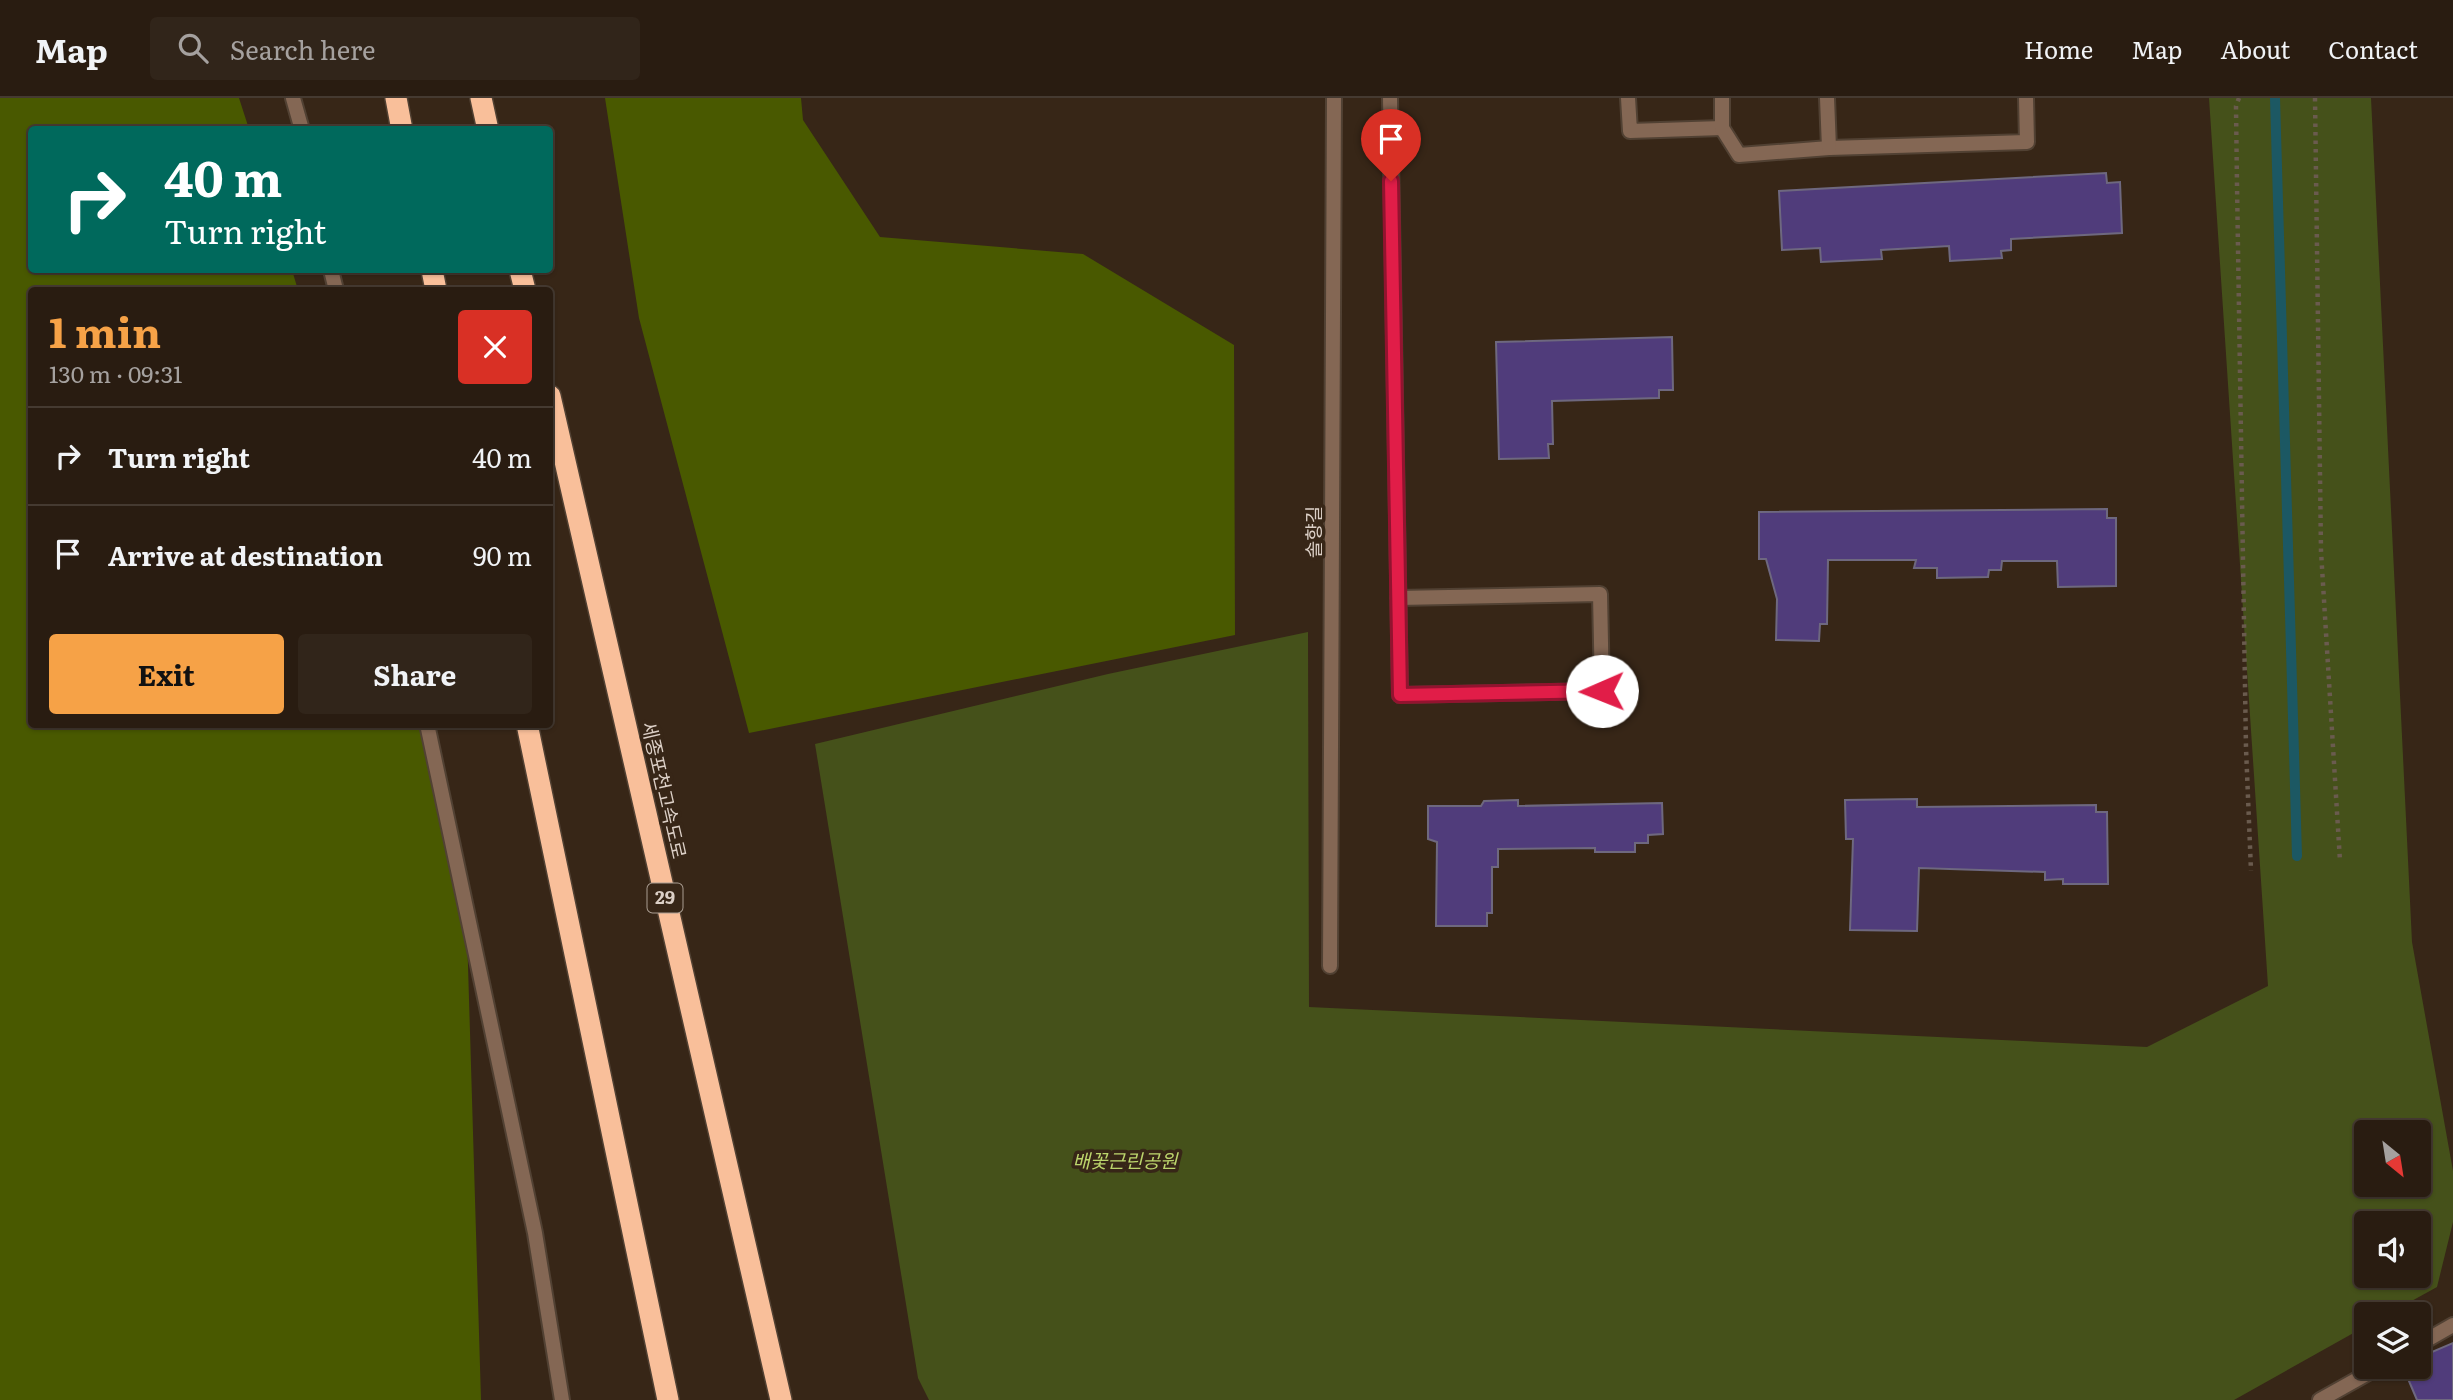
<!DOCTYPE html>
<meta charset="utf-8">
<style>
:root{--surface:#291c11;--page:#31251a;--text:#f1f3f6;--muted:#a5a19f;--line:#453a31;--accent:#f6a247}
body{margin:0;font-family:Literata,"Noto Sans KR",serif;background:var(--page);color:var(--text);height:100vh;display:flex;flex-direction:column;font-size:26px;white-space:nowrap}
*{box-sizing:border-box;margin:0}
p{font-size:23px;color:var(--muted)}
.icon{flex:none;width:38px;height:38px;fill:none;stroke:currentColor;stroke-width:2;stroke-linecap:round;stroke-linejoin:round}
.map{position:relative;flex:1;overflow:hidden}
.details{position:absolute;left:28px;top:189px;width:525px;height:441px;display:flex;flex-direction:column;background:var(--surface);border-radius:7px;box-shadow:0 2px 5px #0004,0 0 0 2px var(--line)}
.details>*{flex:none}
.guide{position:absolute;left:28px;top:28px;width:525px;height:147px;border-radius:7px;box-shadow:0 2px 5px #0004,0 0 0 2px var(--line);background:#00695c;color:#fff;overflow:hidden}
.needle{width:46px;rotate:150deg}
.tools{position:absolute;left:2354px;top:1022px;display:grid;gap:14px}
.tools a{display:grid;place-items:center;width:77px;height:77px;border-radius:7px;background:var(--surface);box-shadow:0 2px 5px #0004,0 0 0 2px var(--line);font-size:35px}
.pin{position:absolute;display:grid;place-items:center;width:60px;height:60px;color:#fff;margin:-72px -30px;border-radius:50% 50% 50% 0;rotate:-45deg;box-shadow:0 0 7px #0007}
.pin .icon{rotate:45deg}
.me{position:absolute;width:77px;margin:-38px;rotate:269deg;stroke-linejoin:round;filter:drop-shadow(0 0 5px #0008)}
.turn{display:flex;align-items:center;gap:24px;height:147px;padding:0 21px;font-size:32px}
.turn .icon{width:91px;height:91px;stroke-width:2.5}
.turn b{display:block;font-size:49px;line-height:60px}
.round{display:grid;place-items:center;flex:none;width:74px;height:74px;border-radius:7px;background:var(--page)}
.summary{display:flex;align-items:center;justify-content:space-between;height:119px;padding:0 21px}
h1{font-size:42px;font-weight:700;line-height:52px;color:var(--accent)}
.cta{display:flex;gap:14px;margin-top:auto;padding:14px 21px}
.cta a{flex:1;height:80px;border-radius:7px;background:var(--accent);color:#111;font-size:28px;font-weight:700;line-height:80px;text-align:center}
.cta a+a{background:var(--page);color:var(--text)}
ul{padding:0;list-style:none}
li{display:flex;align-items:center;gap:21px;height:98px;padding:0 21px;border-top:2px solid var(--line)}
li div{flex:1}
li b{display:block;font-size:26px}
li em{font-style:normal}
header{display:flex;align-items:center;gap:42px;box-sizing:border-box;height:98px;padding:0 35px;background:var(--surface);border-bottom:2px solid var(--line)}
header strong{font-size:33px}
nav{display:flex;gap:38px;margin-inline-start:auto;font-size:24px}
.search{width:490px;height:63px;background:var(--page);display:flex;align-items:center;gap:18px;box-sizing:border-box;padding:0 24px;border-radius:7px;color:var(--muted);font-size:26px}
.map>svg:first-child{display:block}
</style>
<header>
<strong>Map</strong>
<div class="search"><svg class="icon" aria-label="search" viewBox="0 0 24 24"><circle cx="10" cy="10" r="6"/><path d="M15 15l6 6"/></svg>Search here</div>
<nav><a>Home</a><a>Map</a><a>About</a><a>Contact</a></nav>
</header>
<div class="map">
<svg width="2453" height="1302" viewBox="0 0 2453 1302">
<rect width="100%" height="100%" fill="#372617"/>
<path fill="#45511a" fill-rule="evenodd" d="M 2209,0 L 2371,0 L 2412,844 L 2453,1073 L 2453,1124 L 2437,1189 L 2388,1216 L 2366,1216 L 2366,1228 L 2234,1302 L 929,1302 L 918,1280 L 815,646 L 1108,576 L 1308,534 L 1309,909 L 2147,949 L 2268,888 ZM 2366,1034 L 2418,1034 L 2418,1087 L 2366,1087 ZM 2366,1125 L 2418,1125 L 2418,1178 L 2366,1178 Z"/>
<g fill="#495900">
<path d="M 0,0 L 239,0 L 249,31 L 32,32 L 32,172 L 292,172 L 298,192 L 32,192 L 32,626 L 428,627 L 465,767 L 481,1302 L 0,1302 Z"/>
<path d="M 605,0 L 801,0 L 803,22 L 880,139 L 1083,156 L 1234,247 L 1235,537 L 749,635 L 639,220 Z"/>
</g>
<g fill="none" stroke-linecap="round" stroke-linejoin="round">
<path stroke="#1c5863" stroke-width="10" d="M 2275,0 L 2297,758"/>
</g>
<g fill="#503c7b" stroke="#6e687f" stroke-width="2">
<path d="M 2106,75 L 2107,85 L 2120,84 L 2122,135 L 2011,141 L 2011,152 L 2001,153 L 2002,160 L 1950,163 L 1949,148 L 1881,152 L 1882,161 L 1821,164 L 1820,150 L 1782,152 L 1779,93 Z"/>
<path d="M 1672,239 L 1673,292 L 1659,292 L 1659,300 L 1552,303 L 1553,346 L 1548,346 L 1549,360 L 1499,361 L 1496,244 Z"/>
<path d="M 2107,411 L 2107,420 L 2116,420 L 2116,488 L 2058,489 L 2057,463 L 2002,463 L 2001,472 L 1989,472 L 1988,479 L 1937,480 L 1937,470 L 1914,470 L 1916,462 L 1828,462 L 1827,526 L 1820,526 L 1819,543 L 1776,542 L 1777,501 L 1766,461 L 1759,461 L 1759,414 Z"/>
<path d="M 1917,701 L 1917,709 L 2096,707 L 2096,714 L 2107,714 L 2108,786 L 2063,786 L 2063,781 L 2045,782 L 2045,774 L 1919,770 L 1917,833 L 1850,832 L 1853,741 L 1846,741 L 1845,702 Z"/>
<path d="M 1518,702 L 1518,708 L 1662,705 L 1663,736 L 1648,737 L 1648,745 L 1635,745 L 1635,754 L 1595,754 L 1595,750 L 1498,751 L 1498,769 L 1492,769 L 1492,815 L 1487,815 L 1487,828 L 1436,828 L 1437,744 L 1428,741 L 1428,708 L 1481,708 L 1484,703 Z"/>
<path d="M 2453,1245 L 2453,1302 L 2417,1302 L 2403,1269 L 2418,1269 L 2418,1260 Z"/>
</g>
<g fill="none" stroke-linecap="round" stroke-linejoin="round">
<defs>
<g id="service">
<path d="M 1390,0 L 1400,597 L 1602,593 L 1600,496 L 1398,500"/>
<path d="M 1628,0 L 1630,33 L 1722,30"/>
<path d="M 1722,0 L 1722,30 L 1739,57 L 1829,50 L 2027,44 L 2026,0"/>
<path d="M 1827,0 L 1829,50"/>
</g>
<g id="minor">
<path d="M 293,0 L 302,32"/>
<path d="M 331,172 L 336,192"/>
<path d="M 427,626 L 535,1135 L 562,1302"/>
<path d="M 1330,868 L 1334,0"/>
<path d="M 2418,1247 L 2453,1227"/>
<path d="M 2320,1302 L 2379,1269"/>
</g>
<g id="motorway">
<path d="M 396,0 L 402,32"/>
<path d="M 481,0 L 488,32"/>
<path d="M 432,172 L 436,192"/>
<path d="M 520,172 L 525,192"/>
<path d="M 550,298 L 781,1302"/>
<path d="M 527,626 L 668,1302"/>
</g>
</defs>
<use href="#service" stroke="#514133" stroke-width="18"/>
<use href="#minor" stroke="#514133" stroke-width="18"/>
<use href="#motorway" stroke="#514133" stroke-width="24"/>
<g stroke="#6a5b4e" stroke-width="4.5" stroke-dasharray="3.5 5" stroke-linecap="butt">
<path d="M 2239,0 L 2236,8 L 2237,87 L 2246,650 L 2251,773"/>
<path d="M 2315,0 L 2321,453 L 2340,763"/>
</g>
<use href="#service" stroke="#846754" stroke-width="14"/>
<use href="#minor" stroke="#846754" stroke-width="14"/>
<use href="#motorway" stroke="#f9bf9a" stroke-width="21"/>
</g>
<g fill="none" stroke-linecap="round" stroke-linejoin="round">
<defs>
<path id="route" d="M 1391,83 L 1400,597 L 1602,593"/>
</defs>
<use href="#route" stroke="#92132f" stroke-width="18"/>
<use href="#route" stroke="#e11d48" stroke-width="12"/>
</g>
<g text-anchor="middle" stroke-width="7" stroke-linejoin="round" paint-order="stroke">
<rect fill="#372617" stroke="#aa9d92" stroke-width="2" x="647.5" y="785.5" width="35" height="29" rx="5"/>
<g font-size="18" font-weight="bold" fill="#dcd0c7">
<text x="665" y="806">29</text>
</g>
<g font-size="19" fill="#dcd0c7" stroke="#372617">
<text transform="translate(1314 434) rotate(-90)" y="7">솔향길</text>
<text transform="translate(664 692) rotate(77)" y="7">세종포천고속도로</text>
</g>
<g font-size="19" font-style="italic" fill="#bcd56c" stroke="#372617">
<text x="1125" y="1070">배꽃근린공원</text>
</g>
</g>
</svg>
<div class="tools">
<a><svg class="needle" viewBox="-14 -14 28 28"><path d="M0-13l5 13h-10z" fill="#e53935"/><path d="M0 13l5-13h-10z" fill="#a5a19f"/></svg></a>
<a><svg class="icon" aria-label="sound" viewBox="0 0 24 24"><path d="M4 9h4l5-4v14l-5-4H4zM17 9q2 3 0 6"/></svg></a>
<a><svg class="icon" aria-label="layers" viewBox="0 0 24 24"><path d="M12 4l9 5-9 5-9-5zM3 14l9 5 9-5"/></svg></a>
</div>
<div class="pin" style="left:1391px;top:83px;background:#d93025"><svg class="icon" aria-label="arrive" viewBox="0 0 24 24"><path d="M6 21V4h12l-3 4 3 4H6"/></svg></div>
<svg class="me" style="left:1602px;top:593px" viewBox="-20 -20 40 40"><circle r="19" fill="#fff"/><path d="M0-13L10 11 0 6-10 11z" fill="#e11d48"/></svg>
<div class="guide">
<div class="turn"><svg class="icon" aria-label="right" viewBox="0 0 24 24"><path d="M7 20v-9h11M14 6l5 5-5 5"/></svg><div><b>40 m</b>Turn right</div></div>
</div>
<section class="details">
<div class="summary"><div><h1>1 min</h1><p>130 m · 09:31</p></div><a class="round" style="background:#d93025;color:#fff"><svg class="icon" aria-label="close" viewBox="0 0 24 24"><path d="M6 6l12 12M18 6L6 18"/></svg></a></div>
<ul>
<li><svg class="icon" aria-label="right" viewBox="0 0 24 24"><path d="M7 20v-9h11M14 6l5 5-5 5"/></svg><div><b>Turn right</b></div><em>40 m</em></li>
<li><svg class="icon" aria-label="arrive" viewBox="0 0 24 24"><path d="M6 21V4h12l-3 4 3 4H6"/></svg><div><b>Arrive at destination</b></div><em>90 m</em></li>
</ul>
<div class="cta"><a>Exit</a><a>Share</a></div>
</section>
</div>
